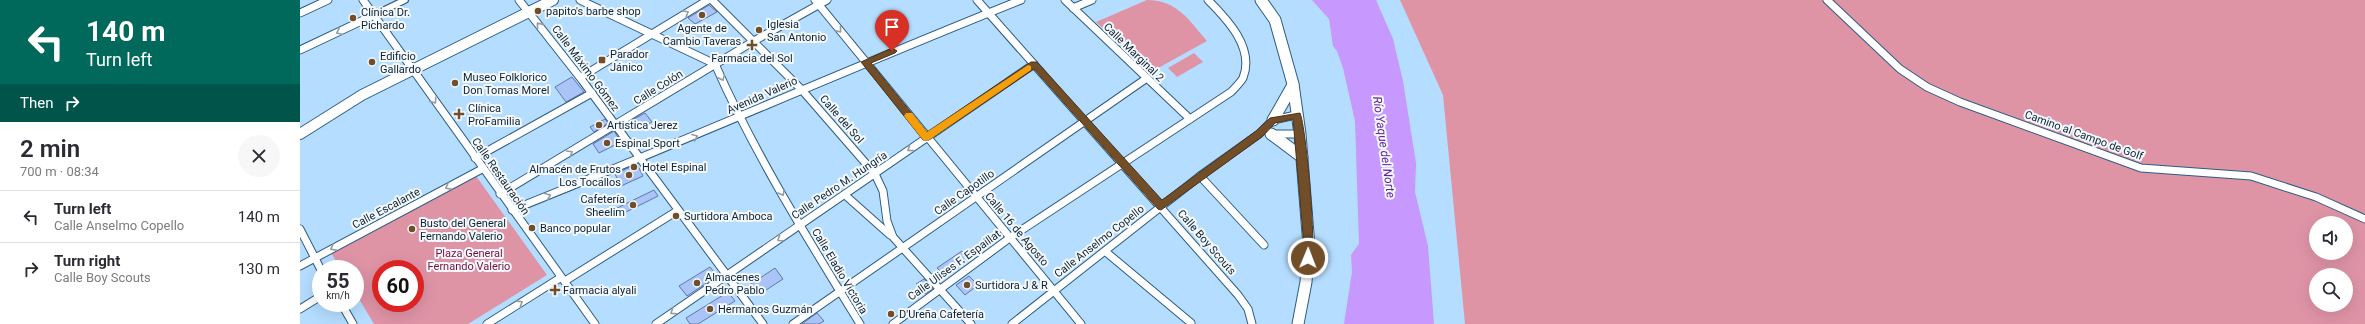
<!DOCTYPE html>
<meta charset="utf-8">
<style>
:root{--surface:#fff;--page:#f7f7f7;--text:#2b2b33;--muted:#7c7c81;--line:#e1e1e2}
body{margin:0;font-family:Roboto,sans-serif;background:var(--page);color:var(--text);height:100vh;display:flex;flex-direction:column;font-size:15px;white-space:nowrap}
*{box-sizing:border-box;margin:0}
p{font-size:13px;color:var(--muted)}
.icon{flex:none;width:22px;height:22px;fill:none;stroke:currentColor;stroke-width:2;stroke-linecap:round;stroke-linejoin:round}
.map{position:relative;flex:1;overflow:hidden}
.drawer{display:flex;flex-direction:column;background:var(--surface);width:300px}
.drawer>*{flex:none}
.top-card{background:#00695c;color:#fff;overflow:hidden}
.fabs{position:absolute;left:2009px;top:216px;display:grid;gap:8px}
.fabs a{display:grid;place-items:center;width:44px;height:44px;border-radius:50%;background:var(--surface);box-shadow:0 4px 16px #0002;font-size:20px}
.speed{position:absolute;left:12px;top:260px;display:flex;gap:8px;font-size:20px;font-weight:700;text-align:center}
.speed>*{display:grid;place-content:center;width:52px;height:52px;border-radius:50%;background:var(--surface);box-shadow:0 4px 16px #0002;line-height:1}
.speed small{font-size:10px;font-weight:400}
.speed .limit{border:6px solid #d22;background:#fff;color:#111}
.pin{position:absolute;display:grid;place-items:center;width:34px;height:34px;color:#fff;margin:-41px -17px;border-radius:50% 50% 50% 0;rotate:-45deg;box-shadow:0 0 4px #0007}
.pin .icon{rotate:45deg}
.me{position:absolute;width:44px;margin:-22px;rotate:1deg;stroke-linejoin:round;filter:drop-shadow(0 0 3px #0008)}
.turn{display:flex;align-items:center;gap:14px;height:84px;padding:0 20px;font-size:18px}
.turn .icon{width:52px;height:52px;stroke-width:2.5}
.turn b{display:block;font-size:28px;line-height:34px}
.then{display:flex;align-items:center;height:38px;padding:0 20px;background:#0003;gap:8px;font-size:15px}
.round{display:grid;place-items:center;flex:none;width:42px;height:42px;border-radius:21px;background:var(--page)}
.overview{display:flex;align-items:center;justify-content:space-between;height:68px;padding:0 20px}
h1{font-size:24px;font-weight:600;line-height:30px}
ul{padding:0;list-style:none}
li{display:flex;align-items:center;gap:12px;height:52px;padding:0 20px;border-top:1px solid var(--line)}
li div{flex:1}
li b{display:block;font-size:15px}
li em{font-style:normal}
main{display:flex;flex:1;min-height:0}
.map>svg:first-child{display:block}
</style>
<main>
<section class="drawer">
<div class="top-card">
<div class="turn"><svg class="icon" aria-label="left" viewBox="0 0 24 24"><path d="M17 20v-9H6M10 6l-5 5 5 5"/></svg><div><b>140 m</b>Turn left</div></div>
<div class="then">Then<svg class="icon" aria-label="right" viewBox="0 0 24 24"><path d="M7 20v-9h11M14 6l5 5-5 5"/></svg></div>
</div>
<div class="overview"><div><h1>2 min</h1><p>700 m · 08:34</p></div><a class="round"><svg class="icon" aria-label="close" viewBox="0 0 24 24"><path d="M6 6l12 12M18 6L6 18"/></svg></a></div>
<ul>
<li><svg class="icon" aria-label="left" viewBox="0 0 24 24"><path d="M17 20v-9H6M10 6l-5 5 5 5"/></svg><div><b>Turn left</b><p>Calle Anselmo Copello</p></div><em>140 m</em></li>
<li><svg class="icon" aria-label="right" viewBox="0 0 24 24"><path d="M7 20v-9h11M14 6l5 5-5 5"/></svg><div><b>Turn right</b><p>Calle Boy Scouts</p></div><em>130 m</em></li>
</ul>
</section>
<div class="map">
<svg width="2065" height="324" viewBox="0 0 2065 324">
<rect width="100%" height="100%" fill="#b5ddff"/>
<g fill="#df94a6" fill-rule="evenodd">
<path d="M 847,0 C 877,0 889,20 907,41 L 851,72 L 796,22 Z"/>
<path d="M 1100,0 L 2065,0 L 2065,324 L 1165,324 L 1143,95 ZM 2016,223 L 2046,223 L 2046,253 L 2016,253 ZM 2016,275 L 2046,275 L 2046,305 L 2016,305 Z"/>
<path d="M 894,53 L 903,62 L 877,77 L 868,68 Z"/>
<path d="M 176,176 L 247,275 L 168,324 L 74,324 L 55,292 L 55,269 L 41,269 L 31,253 ZM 81,269 L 115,269 L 115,303 L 81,303 Z"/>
</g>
<path fill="#c798fe" d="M 1012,0 L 1076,0 L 1093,39 L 1103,81 L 1116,163 L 1115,192 L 1128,246 L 1134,324 L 1044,324 L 1052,272 L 1051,255 L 1059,244 L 1055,121 L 1043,68 L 1037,51 L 1033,46 L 1029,19 Z"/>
<g fill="#abc4f8" stroke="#6077a6">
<path d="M 409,5 L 417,12 L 395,24 L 388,18 Z"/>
<path d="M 272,77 L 284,92 L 266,102 L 255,87 Z"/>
<path d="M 345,113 L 352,122 L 340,128 L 334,119 Z"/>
<path d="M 305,119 L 308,123 L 294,132 L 290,127 Z"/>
<path d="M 314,131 L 321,142 L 299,153 L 293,144 Z"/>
<path d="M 337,164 L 343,176 L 321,186 L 315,174 Z"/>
<path d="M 354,190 L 358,196 L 320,215 L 317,208 Z"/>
<path d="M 662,251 L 669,258 L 644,275 L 637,268 Z"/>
<path d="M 410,267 L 416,275 L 414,278 L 387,296 L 379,286 Z"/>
<path d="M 475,268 L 483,279 L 457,296 L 448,286 Z"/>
<path d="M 669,276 L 678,285 L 665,295 L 656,285 Z"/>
<path d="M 624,279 L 633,289 L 625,294 L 616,284 Z"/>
<path d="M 428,292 L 435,301 L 398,324 L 390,324 L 386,318 Z"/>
<path d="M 517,313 L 524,321 L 519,324 L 502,324 Z"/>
</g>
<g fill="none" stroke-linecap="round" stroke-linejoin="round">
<defs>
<path id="pedestrian" d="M 74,15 L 105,0"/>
<g id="minor">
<path d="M 63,0 L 295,324"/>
<path d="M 219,0 L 282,80 L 463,324"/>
<path d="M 280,0 L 415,64 C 455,155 508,239 560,324"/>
<path d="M 412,0 L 502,90 L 575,174 L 583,191 L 587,221 L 593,237 L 671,324"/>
<path d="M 515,0 L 781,324"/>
<path d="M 677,0 L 938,295 L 948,309 L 952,324"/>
<path d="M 765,0 L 890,119"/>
<path d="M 1527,0 L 1600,69 L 1627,87 L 1660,102 L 1841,168 L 1951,176 L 2016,197 L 2065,219"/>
<path d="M 773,8 L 792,0"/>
<path d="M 0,13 L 28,0"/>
<path d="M 0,50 L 74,15"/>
<path d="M 281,77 L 408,0"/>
<path d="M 972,134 L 1000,134"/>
<path d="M 175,158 L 292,93"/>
<path d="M 900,176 L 964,245"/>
<path d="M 200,194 L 454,41 L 527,0"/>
<path d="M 545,195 L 590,235"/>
<path d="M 212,210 C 383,142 550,68 721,0"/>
<path d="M 0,229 L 21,270"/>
<path d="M 806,252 L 891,323"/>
<path d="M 0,266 L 182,169"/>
<path d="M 265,281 L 377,211"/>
<path d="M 41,303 L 53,324"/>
<path d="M 0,309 L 21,296"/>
<path d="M 187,324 L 260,278"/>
<path d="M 356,324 L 734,64"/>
<path d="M 493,324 L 847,78"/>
<path d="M 593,324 L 711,237 L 931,92 C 935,88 940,83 943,78 C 955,48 927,19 908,0"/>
<path d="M 712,324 L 900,176 L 959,134 L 973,120 L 996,115"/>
</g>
<path id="secondary" d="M 0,134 L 62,95 L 253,0"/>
<g id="primary">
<path d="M 961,0 L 975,20 L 993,84 L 1000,134 L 1009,246 L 1006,282 L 998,324"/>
<path d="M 973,120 L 993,85"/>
<path d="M 971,134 L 1002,157"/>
</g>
</defs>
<use href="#pedestrian" stroke="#2d5c80" stroke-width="8"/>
<use href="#minor" stroke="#2d5c80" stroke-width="9"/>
<use href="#secondary" stroke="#2d5c80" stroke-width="12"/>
<use href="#primary" stroke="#2d5c80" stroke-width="13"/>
<use href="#pedestrian" stroke="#fff" stroke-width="5.5"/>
<use href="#minor" stroke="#fff" stroke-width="7"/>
<use href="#secondary" stroke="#fff" stroke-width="10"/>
<use href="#primary" stroke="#fff" stroke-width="11"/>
</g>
<defs><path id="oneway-chevron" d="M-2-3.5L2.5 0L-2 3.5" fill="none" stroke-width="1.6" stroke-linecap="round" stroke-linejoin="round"/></defs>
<g stroke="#939ca2">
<use href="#oneway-chevron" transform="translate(386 13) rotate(-30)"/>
<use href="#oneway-chevron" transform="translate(239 25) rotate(-129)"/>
<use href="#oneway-chevron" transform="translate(539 30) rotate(51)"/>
<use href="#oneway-chevron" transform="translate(39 32) rotate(155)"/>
<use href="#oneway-chevron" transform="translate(422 78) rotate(65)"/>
<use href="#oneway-chevron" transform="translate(134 101) rotate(55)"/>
<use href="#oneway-chevron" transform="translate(395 137) rotate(-23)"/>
<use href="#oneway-chevron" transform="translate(610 149) rotate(144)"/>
<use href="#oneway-chevron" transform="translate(270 153) rotate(-31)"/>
<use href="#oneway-chevron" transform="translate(148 187) rotate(152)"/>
<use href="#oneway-chevron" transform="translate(482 193) rotate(61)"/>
<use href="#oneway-chevron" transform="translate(248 196) rotate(-22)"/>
<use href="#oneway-chevron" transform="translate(480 239) rotate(145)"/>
<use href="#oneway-chevron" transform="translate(33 248) rotate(152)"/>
<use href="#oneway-chevron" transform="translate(220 303) rotate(-32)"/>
<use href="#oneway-chevron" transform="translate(373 312) rotate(146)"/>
</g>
<path fill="#724e28" stroke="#4a331a" d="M 592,48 L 597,51 L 595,53 L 571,63 L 627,132 L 731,62 L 737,62 L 862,200 L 956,131 L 970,118 L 1000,113 C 1006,126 1017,250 1011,261 L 1008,262 L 1003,258 L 1004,246 L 993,119 L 975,123 L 963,136 L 861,210 L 858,209 L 734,69 L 629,140 L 623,140 L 561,62 Z"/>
<path fill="#f59e0b" d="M 728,65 L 731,66 L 731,70 L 629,140 L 623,140 L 604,116 L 606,113 L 612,113 L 627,132 Z"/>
<g fill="#724e28" stroke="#f4f9fd" stroke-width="1.5">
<circle cx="238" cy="11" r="4"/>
<circle cx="402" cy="15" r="4"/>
<circle cx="53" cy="18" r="4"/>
<circle cx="459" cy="30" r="4"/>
<path d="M450 39h4v4h4v4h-4v4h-4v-4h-4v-4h4z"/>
<rect x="298" y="56" width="8" height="8" rx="2"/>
<circle cx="72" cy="62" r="4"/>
<circle cx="155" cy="83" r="4"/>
<path d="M157 108h4v4h4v4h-4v4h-4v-4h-4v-4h4z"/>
<circle cx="299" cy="125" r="4"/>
<circle cx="307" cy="143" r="4"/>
<circle cx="334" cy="167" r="4"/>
<circle cx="329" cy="175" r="4"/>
<circle cx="333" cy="205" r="4"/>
<circle cx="376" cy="216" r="4"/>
<circle cx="232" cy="228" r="4"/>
<circle cx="112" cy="229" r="4"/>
<circle cx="397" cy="283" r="4"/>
<circle cx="667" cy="285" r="4"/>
<path d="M253 284h4v4h4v4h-4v4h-4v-4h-4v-4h4z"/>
<circle cx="410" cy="309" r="4"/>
<circle cx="591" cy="314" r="4"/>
</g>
<g text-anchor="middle" stroke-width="4" stroke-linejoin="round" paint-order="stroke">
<g font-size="11" fill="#0e2231" stroke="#f4f9fd" text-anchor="start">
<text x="246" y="15">papito's barbe shop</text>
<text x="61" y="16">Clínica Dr.<tspan x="61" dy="13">Pichardo</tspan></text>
<text x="467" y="28">Iglesia<tspan x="467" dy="13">San Antonio</tspan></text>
<text x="402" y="32" text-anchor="middle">Agente de<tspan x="402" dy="13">Cambio Taveras</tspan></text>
<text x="310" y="58">Parador<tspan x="310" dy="13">Jánico</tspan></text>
<text x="80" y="60">Edificio<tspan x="80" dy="13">Gallardo</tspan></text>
<text x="452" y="62" text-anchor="middle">Farmacia del Sol</text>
<text x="163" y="81">Museo Folklorico<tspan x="163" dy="13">Don Tomas Morel</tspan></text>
<text x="168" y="112">Clínica<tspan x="168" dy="13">ProFamilia</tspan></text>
<text x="307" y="129">Artistica Jerez</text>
<text x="315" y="147">Espinal Sport</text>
<text x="342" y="171">Hotel Espinal</text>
<text x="321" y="173" text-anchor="end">Almacén de Frutos<tspan x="321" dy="13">Los Tocallos</tspan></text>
<text x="325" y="203" text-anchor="end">Cafetería<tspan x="325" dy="13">Sheelim</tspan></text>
<text x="384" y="220">Surtidora Amboca</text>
<text x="120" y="227">Busto del General<tspan x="120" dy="13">Fernando Valerio</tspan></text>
<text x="240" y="232">Banco popular</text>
<text x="405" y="281">Almacenes<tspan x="405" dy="13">Pedro Pablo</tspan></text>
<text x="675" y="289">Surtidora J &amp; R</text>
<text x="263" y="294">Farmacia alyali</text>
<text x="418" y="313">Hermanos Guzmán</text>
<text x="599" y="318">D'Ureña Cafetería</text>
</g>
<g font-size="11" fill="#0e2231" stroke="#f4f9fd">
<text transform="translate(834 52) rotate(44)" y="4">Calle Marginal 2</text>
<text transform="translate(286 68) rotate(53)" y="4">Calle Máximo Gómez</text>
<text transform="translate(358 87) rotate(-32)" y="4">Calle Colón</text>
<text transform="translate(462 95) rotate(-24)" y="4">Avenida Valerio</text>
<text transform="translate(542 119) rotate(49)" y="4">Calle del Sol</text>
<text transform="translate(1784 135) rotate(20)" y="4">Camino al Campo de Golf</text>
<text transform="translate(201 176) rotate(55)" y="4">Calle Restauración</text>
<text transform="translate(539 185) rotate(-34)" y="4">Calle Pedro M. Hungría</text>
<text transform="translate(664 192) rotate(-35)" y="4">Calle Capotillo</text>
<text transform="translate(86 208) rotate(-28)" y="4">Calle Escalante</text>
<text transform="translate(717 229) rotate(50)" y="4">Calle 16 de Agosto</text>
<text transform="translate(799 241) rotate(-38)" y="4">Calle Anselmo Copello</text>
<text transform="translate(907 242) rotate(49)" y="4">Calle Boy Scouts</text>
<text transform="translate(654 265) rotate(-36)" y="4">Calle Ulises F. Espaillat</text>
<text transform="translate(540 271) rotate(59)" y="4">Calle Eladio Victoria</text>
</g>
<g font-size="11" fill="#7c0f3a" stroke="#f4f9fd">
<text x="169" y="257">Plaza General<tspan x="169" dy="13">Fernando Valerio</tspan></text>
</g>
<g font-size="12" font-style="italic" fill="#642499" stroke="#f4f9fd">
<text transform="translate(1084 147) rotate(82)" y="4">Río Yaque del Norte</text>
</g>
</g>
</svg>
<div class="fabs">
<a><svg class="icon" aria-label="sound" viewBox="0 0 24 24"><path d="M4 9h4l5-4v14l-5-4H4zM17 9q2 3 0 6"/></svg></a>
<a><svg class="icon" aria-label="search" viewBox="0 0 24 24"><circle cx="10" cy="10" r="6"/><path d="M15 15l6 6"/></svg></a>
</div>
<div class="speed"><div>55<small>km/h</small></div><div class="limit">60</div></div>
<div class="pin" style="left:592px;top:51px;background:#d93025"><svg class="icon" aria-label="arrive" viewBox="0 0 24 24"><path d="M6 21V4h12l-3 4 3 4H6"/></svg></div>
<svg class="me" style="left:1008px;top:258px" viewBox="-20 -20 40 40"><circle r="17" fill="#724e28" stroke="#fff" stroke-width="3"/><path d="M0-11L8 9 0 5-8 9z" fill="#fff"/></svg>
</div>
</main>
